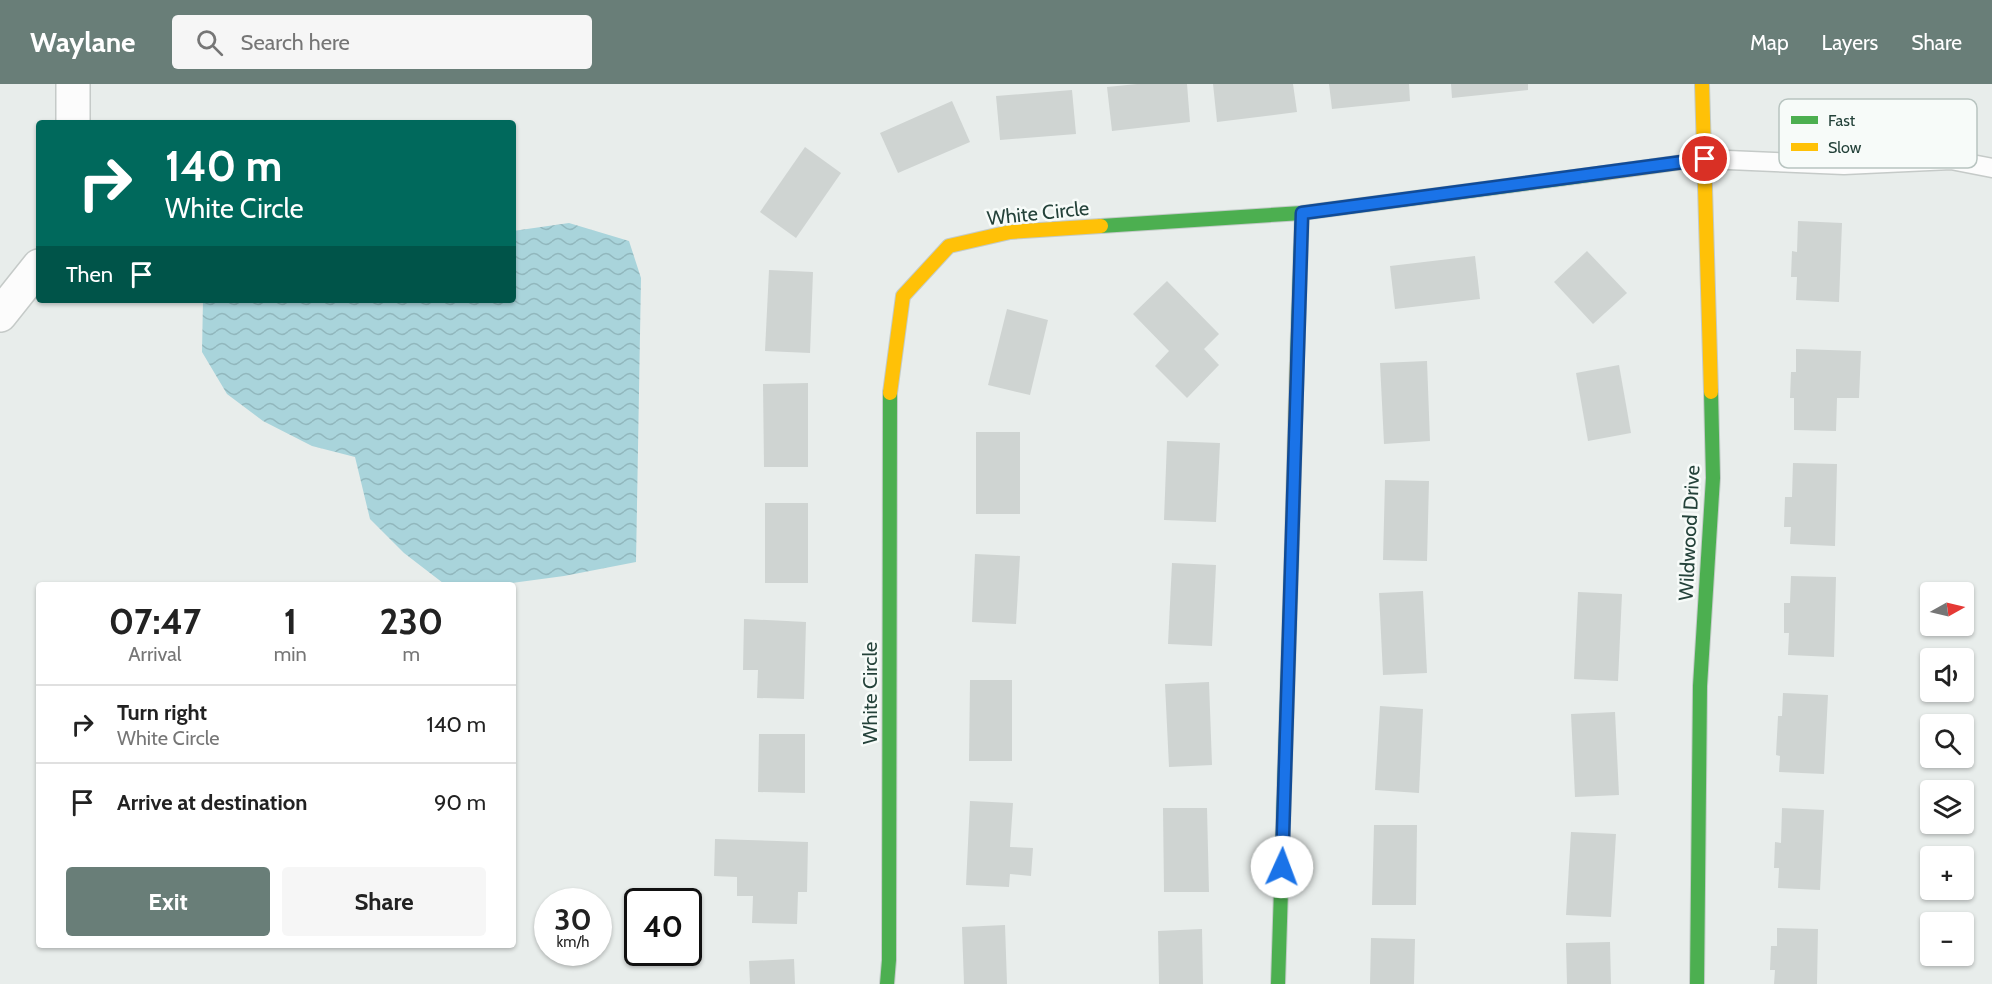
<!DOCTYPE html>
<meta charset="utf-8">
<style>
:root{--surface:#fff;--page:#f6f6f6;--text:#222;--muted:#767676;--line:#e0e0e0;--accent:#697e78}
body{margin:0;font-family:Cabin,sans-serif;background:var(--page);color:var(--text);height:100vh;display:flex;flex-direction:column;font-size:22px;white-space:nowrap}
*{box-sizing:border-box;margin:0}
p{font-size:20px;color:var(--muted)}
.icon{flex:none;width:33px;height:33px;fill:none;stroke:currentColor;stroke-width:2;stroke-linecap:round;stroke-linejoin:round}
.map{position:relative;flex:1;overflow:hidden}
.side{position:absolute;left:36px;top:498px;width:480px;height:366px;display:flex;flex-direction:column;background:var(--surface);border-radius:6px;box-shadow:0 2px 4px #0004}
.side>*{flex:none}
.guide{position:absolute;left:36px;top:36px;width:480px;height:183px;border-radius:6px;box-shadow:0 2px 4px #0004;background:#00695c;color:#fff;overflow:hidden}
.needle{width:39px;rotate:82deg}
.fabs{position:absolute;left:1920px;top:498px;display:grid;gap:12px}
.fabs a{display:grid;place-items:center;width:54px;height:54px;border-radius:6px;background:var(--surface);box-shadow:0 2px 4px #0004;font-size:30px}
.speed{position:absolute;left:534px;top:804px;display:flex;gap:12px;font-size:30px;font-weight:700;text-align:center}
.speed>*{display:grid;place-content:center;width:78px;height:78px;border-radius:50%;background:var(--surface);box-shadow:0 2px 4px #0004;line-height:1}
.speed small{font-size:15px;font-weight:400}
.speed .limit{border:3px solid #111;border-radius:9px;background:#fff;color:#111}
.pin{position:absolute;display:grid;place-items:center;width:51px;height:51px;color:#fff;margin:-26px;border:3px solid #fff;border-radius:50%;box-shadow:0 2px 6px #0007}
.me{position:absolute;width:66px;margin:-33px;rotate:2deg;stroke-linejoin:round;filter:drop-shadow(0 0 4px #0008)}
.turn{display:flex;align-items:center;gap:21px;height:126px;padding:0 30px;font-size:27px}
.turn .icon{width:78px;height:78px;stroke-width:2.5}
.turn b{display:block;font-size:42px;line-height:51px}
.then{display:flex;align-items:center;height:57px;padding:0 30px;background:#0003;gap:12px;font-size:22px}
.eta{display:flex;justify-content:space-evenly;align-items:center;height:102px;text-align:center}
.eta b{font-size:36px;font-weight:800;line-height:42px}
.action{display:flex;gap:12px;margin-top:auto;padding:12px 30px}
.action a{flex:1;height:69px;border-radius:6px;background:var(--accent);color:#fff;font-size:24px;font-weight:800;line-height:69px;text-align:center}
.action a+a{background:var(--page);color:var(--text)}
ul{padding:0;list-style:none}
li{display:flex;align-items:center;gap:18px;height:78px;padding:0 30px;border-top:2px solid var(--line)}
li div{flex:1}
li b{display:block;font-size:22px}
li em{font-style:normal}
header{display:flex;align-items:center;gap:36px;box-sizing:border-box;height:84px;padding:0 30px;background:var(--accent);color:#fff}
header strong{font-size:28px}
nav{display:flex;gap:33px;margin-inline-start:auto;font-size:21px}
.search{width:420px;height:54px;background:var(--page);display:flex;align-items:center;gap:15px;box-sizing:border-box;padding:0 21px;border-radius:6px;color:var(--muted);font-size:22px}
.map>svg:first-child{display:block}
</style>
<header>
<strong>Waylane</strong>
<div class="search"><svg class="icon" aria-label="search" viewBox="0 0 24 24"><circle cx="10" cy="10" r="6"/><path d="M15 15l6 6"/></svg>Search here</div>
<nav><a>Map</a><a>Layers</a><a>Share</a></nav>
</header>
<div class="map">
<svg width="1992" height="900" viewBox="0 0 1992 900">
<defs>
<pattern id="water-waves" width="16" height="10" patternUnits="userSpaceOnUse" patternTransform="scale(1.5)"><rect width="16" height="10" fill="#a9d4db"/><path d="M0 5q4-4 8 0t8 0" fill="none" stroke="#91b7bd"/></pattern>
</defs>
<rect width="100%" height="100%" fill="#e8edeb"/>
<path fill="url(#water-waves)" d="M 569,139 L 629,157 L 641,194 L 636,478 L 564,492 L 497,501 L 443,499 L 404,469 L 370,435 L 355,373 L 312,362 L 263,337 L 227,310 L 202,268 L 203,216 L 513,216 L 513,147 Z"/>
<g fill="#cfd4d2">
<path d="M 1137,0 L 1187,0 L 1190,38 L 1112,47 L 1107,3 Z"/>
<path d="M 1213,0 L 1293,0 L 1297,28 L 1217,38 Z"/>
<path d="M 1329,0 L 1409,0 L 1410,17 L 1332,25 Z"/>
<path d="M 1451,0 L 1528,0 L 1528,6 L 1452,14 Z"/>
<path d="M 1072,6 L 1076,50 L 1000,56 L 996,12 Z"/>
<path d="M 952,17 L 970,58 L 898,89 L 880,49 Z"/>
<path d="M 805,63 L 841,89 L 796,154 L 760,128 Z"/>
<path d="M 1798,137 L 1842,139 L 1839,218 L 1796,216 L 1797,193 L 1791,193 L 1792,167 L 1797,168 Z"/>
<path d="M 1587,167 L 1627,209 L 1593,240 L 1554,198 Z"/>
<path d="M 1475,172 L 1480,215 L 1395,225 L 1390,182 Z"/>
<path d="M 769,186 L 813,188 L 810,269 L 765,267 Z"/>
<path d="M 1167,197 L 1219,250 L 1204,265 L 1219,281 L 1187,314 L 1155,282 L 1169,267 L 1133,230 Z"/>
<path d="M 1007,225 L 1048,236 L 1030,311 L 988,301 Z"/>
<path d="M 1796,265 L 1861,267 L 1859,314 L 1837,314 L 1836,347 L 1794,346 L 1794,314 L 1790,314 L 1791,288 L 1796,288 Z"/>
<path d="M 1427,277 L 1430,357 L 1384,360 L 1380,279 Z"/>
<path d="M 1619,281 L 1631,349 L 1588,357 L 1576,289 Z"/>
<path d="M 808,299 L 808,383 L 764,383 L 763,300 Z"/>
<rect x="976" y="348" width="44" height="82"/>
<path d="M 1167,357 L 1220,359 L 1216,438 L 1164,436 Z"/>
<path d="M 1793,379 L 1837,380 L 1835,462 L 1790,460 L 1791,443 L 1784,443 L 1785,413 L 1792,413 Z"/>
<path d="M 1385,396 L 1429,397 L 1427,477 L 1383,476 Z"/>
<rect x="765" y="419" width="43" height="80"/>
<path d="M 975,470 L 1020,472 L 1016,540 L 972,538 Z"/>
<path d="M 1172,479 L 1216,481 L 1212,562 L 1168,560 Z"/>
<path d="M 1791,492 L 1836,493 L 1834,573 L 1788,571 L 1789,549 L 1784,549 L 1784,519 L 1790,519 Z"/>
<path d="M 1423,507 L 1427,589 L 1383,591 L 1379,509 Z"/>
<path d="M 1578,508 L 1622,510 L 1618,597 L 1574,595 Z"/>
<path d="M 744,535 L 806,538 L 804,615 L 757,614 L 758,586 L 743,586 Z"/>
<path d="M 970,596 L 1012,596 L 1012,677 L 969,677 Z"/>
<path d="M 1209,598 L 1212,681 L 1169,683 L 1165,600 Z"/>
<path d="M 1783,609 L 1828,611 L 1824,690 L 1779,688 L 1780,672 L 1776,671 L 1778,632 L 1782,632 Z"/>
<path d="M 1380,622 L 1423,625 L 1419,709 L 1375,706 Z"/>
<path d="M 1615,628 L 1619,711 L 1575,713 L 1571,630 Z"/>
<path d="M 759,650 L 805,650 L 805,709 L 758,708 Z"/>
<path d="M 970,717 L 1013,719 L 1010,763 L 1033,764 L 1031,792 L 1010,790 L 1009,803 L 966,801 Z"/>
<path d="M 1163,724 L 1207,724 L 1209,808 L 1164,808 Z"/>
<path d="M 1782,724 L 1824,726 L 1820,806 L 1778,804 L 1779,784 L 1774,784 L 1775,758 L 1781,759 Z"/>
<path d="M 1374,741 L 1417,741 L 1416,821 L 1372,821 Z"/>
<path d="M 1571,748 L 1616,750 L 1611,833 L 1566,831 Z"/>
<path d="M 715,755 L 808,758 L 807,808 L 798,808 L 797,840 L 752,839 L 753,812 L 737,812 L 737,793 L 714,792 Z"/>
<path d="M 1005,841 L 1007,900 L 964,900 L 962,843 Z"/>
<path d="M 1777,844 L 1818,845 L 1817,900 L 1774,900 L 1775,886 L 1770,886 L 1771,862 L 1777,862 Z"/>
<path d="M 1202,845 L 1203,900 L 1159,900 L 1158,847 Z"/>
<path d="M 1371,854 L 1415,855 L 1414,900 L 1370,900 Z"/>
<path d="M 1610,858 L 1611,900 L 1567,900 L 1566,859 Z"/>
<path d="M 794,875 L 795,900 L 750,900 L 749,877 Z"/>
</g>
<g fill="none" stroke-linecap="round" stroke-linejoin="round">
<defs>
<path id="lane" d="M 1705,75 L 1844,81 L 1951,76 L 1992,84"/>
<g id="street">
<path d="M 73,0 L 73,39"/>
<path d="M 0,231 L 39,182"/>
</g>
<g id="fast">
<path d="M 1101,142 L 1302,129 L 1604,89"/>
<path d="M 1297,277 L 1302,129"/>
<path d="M 887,900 L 889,876 L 890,309"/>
<path d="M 1278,900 L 1292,458"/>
<path d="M 1697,900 L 1700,602 L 1713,394 L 1711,308"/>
</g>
<g id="slow">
<path d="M 1702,0 L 1711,308"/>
<path d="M 1604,89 L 1705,75"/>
<path d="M 890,309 L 903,212 L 949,162 L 1010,148 L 1101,142"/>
<path d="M 1292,458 L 1297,277"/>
</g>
</defs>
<use href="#lane" stroke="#c5cac8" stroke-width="21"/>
<use href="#street" stroke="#c5cac8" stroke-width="36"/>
<use href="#fast" stroke="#c3cbc8" stroke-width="16"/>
<use href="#slow" stroke="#c3cbc8" stroke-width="16"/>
<use href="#lane" stroke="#fcfcfc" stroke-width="18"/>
<use href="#street" stroke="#fcfcfc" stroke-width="33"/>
<use href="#fast" stroke="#4caf50" stroke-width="14"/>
<use href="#slow" stroke="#ffc107" stroke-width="14"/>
</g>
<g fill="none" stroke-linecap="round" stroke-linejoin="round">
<defs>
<path id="route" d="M 1282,783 L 1302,129 L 1705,75"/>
</defs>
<use href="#route" stroke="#114b97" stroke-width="15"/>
<use href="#route" stroke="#1a73e8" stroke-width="10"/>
</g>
<g text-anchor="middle" stroke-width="5" stroke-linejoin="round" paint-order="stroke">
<g font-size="20" fill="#24423a" stroke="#f7fbf9">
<text transform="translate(1038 129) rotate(-6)" y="7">White Circle</text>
<text transform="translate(1689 449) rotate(-87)" y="7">Wildwood Drive</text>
<text transform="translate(870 609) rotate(-90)" y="7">White Circle</text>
</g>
</g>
<rect x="1779" y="15" width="198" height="69" rx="9" fill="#f7fbf9" stroke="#b8c4c0" stroke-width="1.5"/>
<rect x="1791" y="32" width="27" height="8" fill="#4caf50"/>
<rect x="1791" y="59" width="27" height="8" fill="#ffc107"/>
<g font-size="16" fill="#24423a">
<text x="1828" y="42">Fast</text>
<text x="1828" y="69">Slow</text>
</g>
</svg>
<div class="fabs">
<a><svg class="needle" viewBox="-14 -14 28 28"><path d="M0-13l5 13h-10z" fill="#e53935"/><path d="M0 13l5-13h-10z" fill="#767676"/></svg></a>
<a><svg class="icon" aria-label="sound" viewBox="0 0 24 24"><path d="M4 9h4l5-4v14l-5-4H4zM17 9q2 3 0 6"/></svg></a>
<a><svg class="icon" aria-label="search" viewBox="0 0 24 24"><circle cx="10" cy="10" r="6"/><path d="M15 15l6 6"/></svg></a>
<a><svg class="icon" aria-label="layers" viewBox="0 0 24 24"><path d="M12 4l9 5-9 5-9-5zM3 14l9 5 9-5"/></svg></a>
<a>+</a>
<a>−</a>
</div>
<div class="speed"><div>30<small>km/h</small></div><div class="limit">40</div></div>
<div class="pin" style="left:1705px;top:75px;background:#d93025"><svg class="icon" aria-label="arrive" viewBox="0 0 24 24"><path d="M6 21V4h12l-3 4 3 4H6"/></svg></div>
<svg class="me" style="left:1282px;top:783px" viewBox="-20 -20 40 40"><circle r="19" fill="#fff"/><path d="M0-13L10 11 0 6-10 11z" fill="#1a73e8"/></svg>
<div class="guide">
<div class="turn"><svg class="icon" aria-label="right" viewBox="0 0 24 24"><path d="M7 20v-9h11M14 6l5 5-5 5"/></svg><div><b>140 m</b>White Circle</div></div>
<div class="then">Then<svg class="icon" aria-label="arrive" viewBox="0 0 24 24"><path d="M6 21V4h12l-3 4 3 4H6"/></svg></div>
</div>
<section class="side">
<div class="eta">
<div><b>07:47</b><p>Arrival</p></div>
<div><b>1</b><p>min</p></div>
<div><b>230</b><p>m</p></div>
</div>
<ul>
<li><svg class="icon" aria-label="right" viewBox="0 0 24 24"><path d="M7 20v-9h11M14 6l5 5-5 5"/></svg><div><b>Turn right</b><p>White Circle</p></div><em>140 m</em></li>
<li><svg class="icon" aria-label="arrive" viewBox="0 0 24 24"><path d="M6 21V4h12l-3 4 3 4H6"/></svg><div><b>Arrive at destination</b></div><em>90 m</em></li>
</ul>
<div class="action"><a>Exit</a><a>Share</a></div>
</section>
</div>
